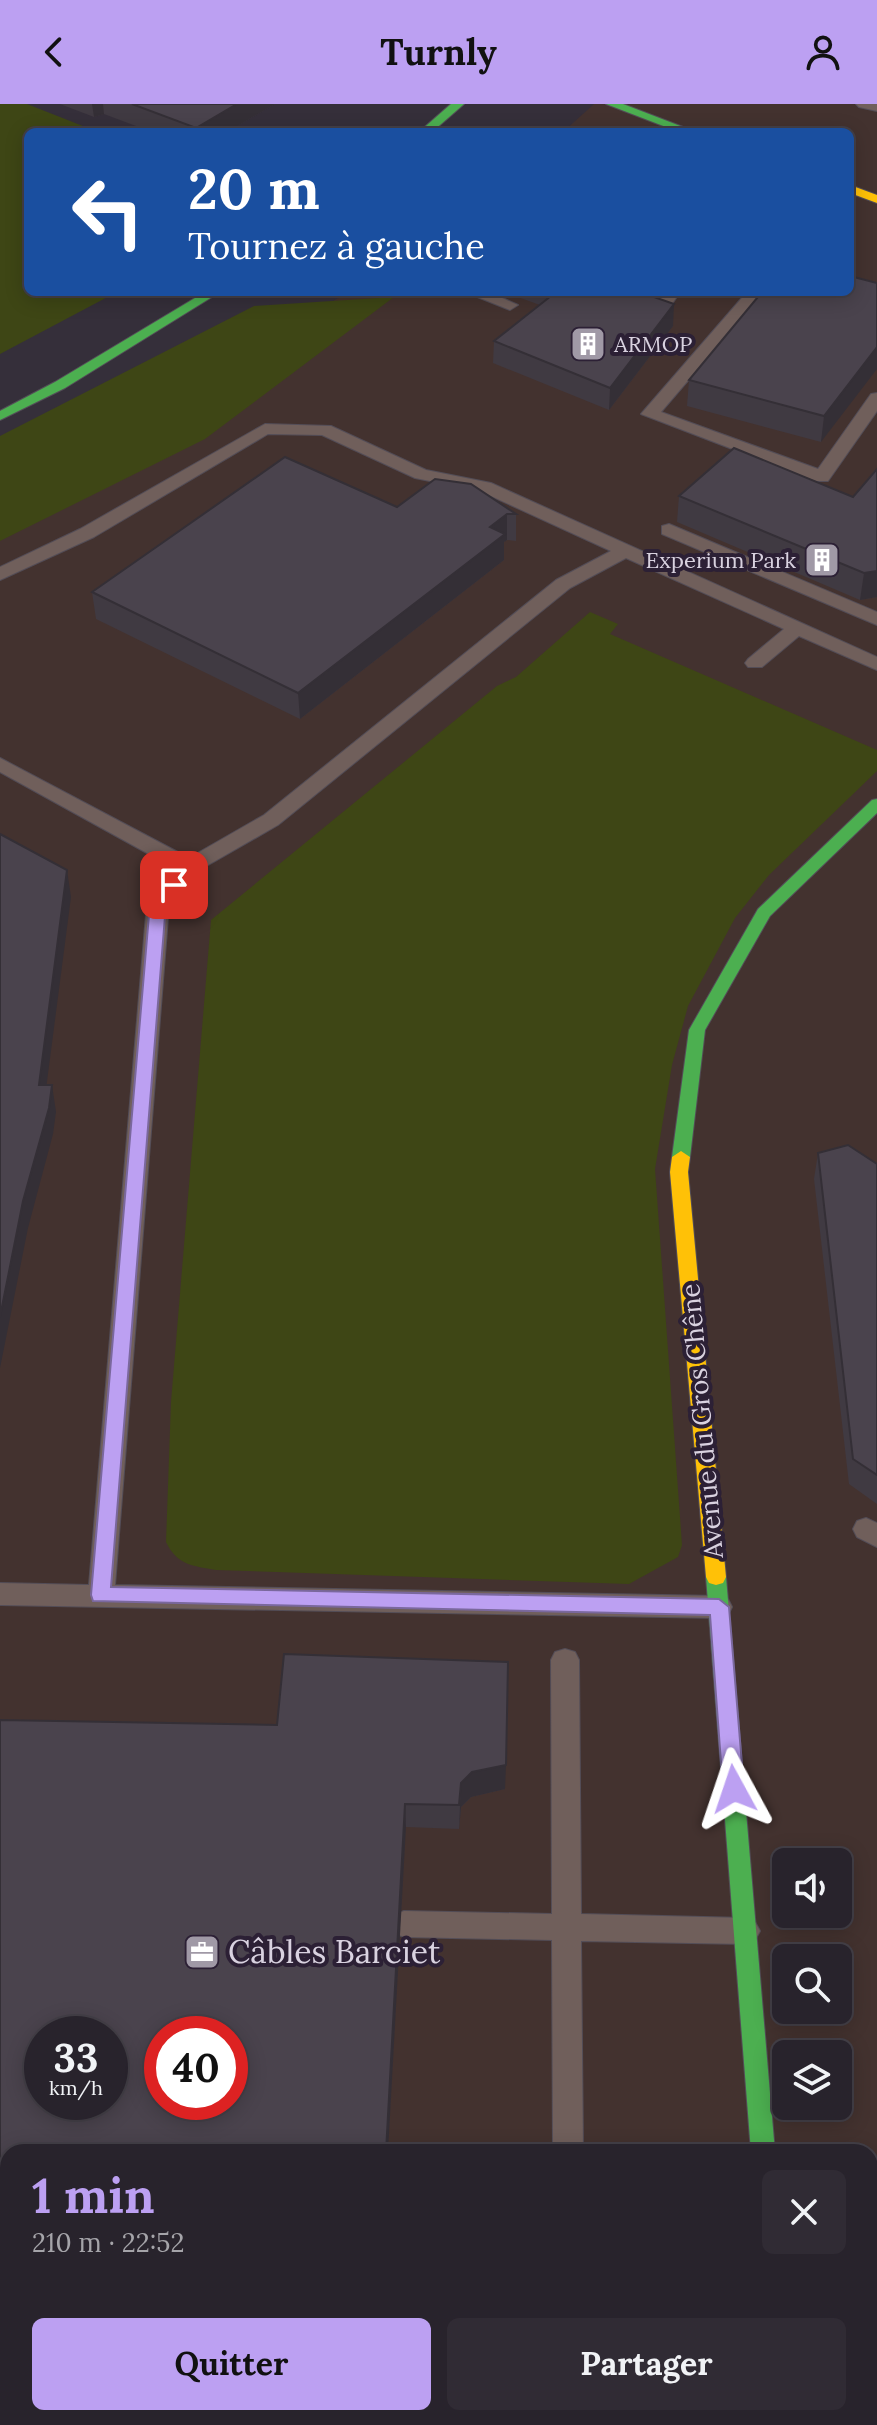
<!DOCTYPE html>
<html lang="fr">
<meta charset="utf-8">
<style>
:root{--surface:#28232c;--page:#302b34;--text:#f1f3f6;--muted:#a5a4a9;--line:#444048;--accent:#bca0f2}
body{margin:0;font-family:Lora,serif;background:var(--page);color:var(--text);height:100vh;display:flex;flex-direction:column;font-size:30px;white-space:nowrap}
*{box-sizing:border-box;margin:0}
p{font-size:26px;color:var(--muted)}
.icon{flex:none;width:44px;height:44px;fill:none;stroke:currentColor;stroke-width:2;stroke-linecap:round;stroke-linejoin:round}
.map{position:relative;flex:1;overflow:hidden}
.drawer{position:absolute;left:0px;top:2040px;width:878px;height:282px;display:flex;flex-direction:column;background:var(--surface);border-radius:24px 24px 0 0;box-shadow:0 4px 20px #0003,0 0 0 2px var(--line)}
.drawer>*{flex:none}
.top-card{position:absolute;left:24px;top:24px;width:830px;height:168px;border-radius:12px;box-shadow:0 4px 20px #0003,0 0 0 2px var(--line);background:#1a4fa0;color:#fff;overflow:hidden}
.controls{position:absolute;left:772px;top:1744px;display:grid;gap:16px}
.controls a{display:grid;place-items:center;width:80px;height:80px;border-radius:12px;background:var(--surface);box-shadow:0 4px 20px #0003,0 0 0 2px var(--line);font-size:40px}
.speed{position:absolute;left:24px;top:1912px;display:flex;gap:16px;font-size:40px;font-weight:700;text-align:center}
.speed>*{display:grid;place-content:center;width:104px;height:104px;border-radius:50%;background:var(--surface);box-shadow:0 4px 20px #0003,0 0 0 2px var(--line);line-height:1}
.speed small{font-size:20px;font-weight:400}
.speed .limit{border:12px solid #d22;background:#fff;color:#111}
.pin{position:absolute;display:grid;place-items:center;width:68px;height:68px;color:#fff;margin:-34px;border-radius:16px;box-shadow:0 4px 12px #0006}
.me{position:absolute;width:88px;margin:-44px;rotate:355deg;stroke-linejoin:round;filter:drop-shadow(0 0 6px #0008)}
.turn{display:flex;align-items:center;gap:28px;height:168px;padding:0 32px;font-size:36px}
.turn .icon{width:104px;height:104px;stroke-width:2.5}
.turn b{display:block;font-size:56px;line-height:68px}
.round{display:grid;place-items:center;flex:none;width:84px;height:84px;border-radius:12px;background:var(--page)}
.summary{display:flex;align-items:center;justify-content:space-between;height:136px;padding:0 32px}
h1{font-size:48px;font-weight:700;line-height:60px;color:var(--accent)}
.action{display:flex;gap:16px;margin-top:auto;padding:16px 32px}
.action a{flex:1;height:92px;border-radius:12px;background:var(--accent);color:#111;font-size:32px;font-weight:700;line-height:92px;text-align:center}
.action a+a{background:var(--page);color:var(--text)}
header{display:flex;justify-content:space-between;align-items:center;height:104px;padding:0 32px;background:var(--accent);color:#111;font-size:36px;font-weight:700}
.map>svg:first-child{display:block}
</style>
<header><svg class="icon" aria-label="back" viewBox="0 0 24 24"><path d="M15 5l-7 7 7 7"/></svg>Turnly<svg class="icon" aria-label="person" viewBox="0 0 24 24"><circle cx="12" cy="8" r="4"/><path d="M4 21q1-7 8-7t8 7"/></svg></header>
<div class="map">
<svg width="877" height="2321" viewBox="0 0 877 2321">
<rect width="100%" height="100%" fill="#352f3a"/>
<path fill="#43322f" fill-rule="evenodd" d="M 594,0 L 877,0 L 877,2321 L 0,2321 L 0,368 L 246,250 L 348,188 L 850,188 L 850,28 L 563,28 ZM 786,1758 L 838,1758 L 838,1810 L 786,1810 ZM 786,1854 L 838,1854 L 838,1906 L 786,1906 ZM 42,1930 L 110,1930 L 110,1998 L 42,1998 ZM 162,1930 L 230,1930 L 230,1998 L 162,1998 ZM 786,1950 L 838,1950 L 838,2002 L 786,2002 ZM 8,2048 L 870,2048 L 870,2314 L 8,2314 Z"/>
<g fill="#3e4615">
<path d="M 0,0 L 27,0 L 98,28 L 28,28 L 28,188 L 117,188 L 0,250 Z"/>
<path d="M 394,193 L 205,335 L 0,437 L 0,332 L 254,202 Z"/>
<path d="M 590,508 L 618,520 L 610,530 L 877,646 L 877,667 L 769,771 L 735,814 L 688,902 L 672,961 L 655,1065 L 682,1441 L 678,1453 L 629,1480 L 216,1466 C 193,1462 177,1461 166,1438 L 171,1298 L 211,816 L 497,582 L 516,573 Z"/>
</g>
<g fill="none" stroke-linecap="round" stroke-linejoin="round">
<defs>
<g id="lane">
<path d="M 856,0 L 877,0 L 877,7 L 859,3 Z"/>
<path d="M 465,188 L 489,188 L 518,201 L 510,206 Z"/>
<path d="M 664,188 L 680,188 L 664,212 L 652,212 L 650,208 Z"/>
<path d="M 747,188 L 764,188 L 661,308 L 818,365 L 871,290 L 877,289 L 877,307 L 828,377 L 816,377 L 641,310 Z"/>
<path d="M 265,320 L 331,322 L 426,366 L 491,379 L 877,553 L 877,566 L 799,532 L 762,563 L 748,563 L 745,559 L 748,555 L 784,525 L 626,454 L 570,484 L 278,721 L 196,768 L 169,801 L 115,1481 L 719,1492 L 728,1495 L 732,1503 L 728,1511 L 719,1514 L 0,1501 L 0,1479 L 89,1481 L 147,799 L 176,765 L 0,668 L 0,654 L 189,754 L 264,711 L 556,476 L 611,447 L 480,387 L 415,374 L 322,331 L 268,330 L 94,433 L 0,476 L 0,463 L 80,425 Z"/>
<path d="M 669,420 L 877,508 L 877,521 L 662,430 L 662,422 Z"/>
<path d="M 866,1414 L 877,1419 L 877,1443 L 857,1433 L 853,1425 L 857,1417 Z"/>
<path d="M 565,1545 L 575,1548 L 579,1556 L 581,1810 L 745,1814 L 755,1818 L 760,1827 L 755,1836 L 745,1840 L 581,1837 L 583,2048 L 553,2048 L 552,1836 L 404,1833 L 394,1829 L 389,1820 L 394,1811 L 404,1807 L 552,1810 L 551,1556 L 555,1548 Z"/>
</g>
<rect id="street" x="754" y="2314" width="60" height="7"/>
<g id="fast">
<path d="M 451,0 L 464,0 L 432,28 L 419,28 Z"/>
<path d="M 606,0 L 623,0 L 696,28 L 679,28 Z"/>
<path d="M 205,188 L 220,188 L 65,284 L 0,316 L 0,307 L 55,278 Z"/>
<path d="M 877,695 L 877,709 L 770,812 L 705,926 L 690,1053 L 681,1059 L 675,1057 L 672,1053 L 689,926 L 758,805 L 872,696 Z"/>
<path d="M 716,1465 L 723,1467 L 726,1473 L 775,2048 L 751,2048 L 706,1473 L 709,1467 Z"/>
</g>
<g id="slow">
<path d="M 850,81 L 877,91 L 877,99 L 850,89 Z"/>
<path d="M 681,1047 L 690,1053 L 688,1068 L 726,1473 L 723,1479 L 716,1481 L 709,1479 L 706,1473 L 670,1068 L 672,1053 Z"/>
</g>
</defs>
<use href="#lane" stroke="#534d57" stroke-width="2"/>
<use href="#street" stroke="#534d57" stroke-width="2"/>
<use href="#fast" stroke="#534d57" stroke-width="2"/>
<use href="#slow" stroke="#534d57" stroke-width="2"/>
<use href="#lane" fill="#705f5b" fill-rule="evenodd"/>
<use href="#street" fill="#705f5b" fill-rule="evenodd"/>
<use href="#fast" fill="#4caf50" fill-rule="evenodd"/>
<use href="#slow" fill="#ffc107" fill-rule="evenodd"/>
</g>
<g fill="#403a42">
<path d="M 60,0 L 275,0 L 227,28 L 152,28 L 104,10 L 94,13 Z"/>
<path d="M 504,188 L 661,188 L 656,193 L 673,222 L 609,306 L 493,259 L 494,237 L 540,201 Z"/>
<path d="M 850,188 L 821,338 L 687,302 L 689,276 Z"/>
<path d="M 679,392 L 853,393 L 877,493 L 860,496 L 677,418 Z"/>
<path d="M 397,403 L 516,410 L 516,437 L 507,436 L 504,438 L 504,456 L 300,615 L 96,515 L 92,488 Z"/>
<path d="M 818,1049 L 877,1060 L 877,1400 L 849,1380 L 814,1075 Z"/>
<path d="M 0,1616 L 505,1685 L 471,1693 L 461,1703 L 459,1725 L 406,1723 L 8,2048 L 8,2252 L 0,2252 Z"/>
</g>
<g fill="#342f36">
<path d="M 92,0 L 103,0 L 104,10 L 94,13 Z"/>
<path d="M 237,0 L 275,0 L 227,28 L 196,28 L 196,24 Z"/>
<path d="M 638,188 L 661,188 L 637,209 Z"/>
<path d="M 674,200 L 673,222 L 609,306 L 610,284 Z"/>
<path d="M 877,243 L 877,265 L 821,338 L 824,312 Z"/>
<path d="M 507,410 L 507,436 L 504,438 L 504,456 L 300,615 L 298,589 L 490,423 Z"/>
<path d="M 877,467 L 877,493 L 860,496 L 864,469 Z"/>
<path d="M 67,766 L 71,793 L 43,1008 L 39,981 Z"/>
<path d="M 52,981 L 56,1008 L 53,1030 L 28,1124 L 0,1264 L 0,1213 L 23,1097 Z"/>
<path d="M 506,1661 L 505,1685 L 471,1693 L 461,1703 L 459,1725 L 461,1679 L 472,1668 Z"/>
<path d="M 405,1700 L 406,1723 L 388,2048 L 386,2048 Z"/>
</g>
<g fill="#4a434d" stroke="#342f36" stroke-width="2" fill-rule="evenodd">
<path d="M 132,0 L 237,0 L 196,24 Z"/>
<path d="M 850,172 L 877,179 L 877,243 L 824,312 L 689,276 L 762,188 L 850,188 Z"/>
<path d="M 556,188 L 640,188 L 674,200 L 610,284 L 494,237 Z"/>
<path d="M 734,344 L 853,393 L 877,365 L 877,467 L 864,469 L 679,392 Z"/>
<path d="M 285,353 L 397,403 L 435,375 L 471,380 L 516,410 L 507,410 L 490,423 L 505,430 L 298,589 L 92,488 Z"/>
<path d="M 0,730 L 67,766 L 39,981 L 52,981 L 49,1004 L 23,1097 L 0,1213 Z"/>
<path d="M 848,1041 L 877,1060 L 877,1371 L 853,1355 L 818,1049 Z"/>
<path d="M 284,1550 L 508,1558 L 506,1661 L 472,1668 L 461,1679 L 459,1701 L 405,1700 L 386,2048 L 8,2048 L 8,2233 L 0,2233 L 0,1616 L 277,1621 ZM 42,1930 L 110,1930 L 110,1998 L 42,1998 ZM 162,1930 L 230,1930 L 230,1998 L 162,1998 Z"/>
</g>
<path fill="#bca0f2" stroke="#7a689d" stroke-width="2" d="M 174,776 L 182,781 L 166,800 L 111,1483 L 719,1495 L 729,1503 L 744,1685 L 741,1692 L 734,1695 L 726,1692 L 723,1685 L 710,1511 L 93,1497 L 91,1491 L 150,799 L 168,777 Z"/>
<defs>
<symbol id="building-square" viewBox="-11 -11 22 22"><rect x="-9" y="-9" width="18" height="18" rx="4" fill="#a099a6" stroke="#2c2035"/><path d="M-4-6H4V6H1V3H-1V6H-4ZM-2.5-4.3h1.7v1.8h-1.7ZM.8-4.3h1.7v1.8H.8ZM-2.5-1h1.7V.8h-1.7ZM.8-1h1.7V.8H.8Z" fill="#fff"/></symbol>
<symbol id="office-square" viewBox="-11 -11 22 22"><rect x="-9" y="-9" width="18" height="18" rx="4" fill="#a099a6" stroke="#2c2035"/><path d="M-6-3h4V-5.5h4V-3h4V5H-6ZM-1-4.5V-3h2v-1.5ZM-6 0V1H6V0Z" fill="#fff"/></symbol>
</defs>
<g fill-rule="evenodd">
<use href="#building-square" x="568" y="220" width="40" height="40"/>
<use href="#building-square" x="802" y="436" width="40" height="40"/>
<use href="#office-square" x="182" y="1828" width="40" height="40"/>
</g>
<g text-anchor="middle" stroke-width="8" stroke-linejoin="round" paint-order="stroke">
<g font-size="22" fill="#d9d2e0" stroke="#2c2035" text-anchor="start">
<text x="614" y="248">ARMOP</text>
<text x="796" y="464" text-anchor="end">Experium Park</text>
</g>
<g font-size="26" fill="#d9d2e0" stroke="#2c2035">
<text transform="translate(702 1317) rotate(-95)" y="9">Avenue du Gros Chêne</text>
</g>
<g font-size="32" fill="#d9d2e0" stroke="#2c2035" text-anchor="start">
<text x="228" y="1859">Câbles Barciet</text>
</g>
</g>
</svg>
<div class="controls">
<a><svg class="icon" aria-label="sound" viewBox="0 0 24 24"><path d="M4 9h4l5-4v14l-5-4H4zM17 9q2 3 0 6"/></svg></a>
<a><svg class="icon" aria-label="search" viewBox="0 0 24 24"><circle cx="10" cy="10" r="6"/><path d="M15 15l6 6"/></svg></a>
<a><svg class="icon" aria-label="layers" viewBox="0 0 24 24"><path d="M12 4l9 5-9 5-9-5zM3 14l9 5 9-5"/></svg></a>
</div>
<div class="speed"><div>33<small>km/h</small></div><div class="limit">40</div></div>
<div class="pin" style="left:174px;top:781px;background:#d93025"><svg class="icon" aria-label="arrive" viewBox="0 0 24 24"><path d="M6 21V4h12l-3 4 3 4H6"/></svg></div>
<svg class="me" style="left:734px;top:1685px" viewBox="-20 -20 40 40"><path d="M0-17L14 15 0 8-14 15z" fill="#bca0f2" stroke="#fff" stroke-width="4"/></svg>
<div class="top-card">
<div class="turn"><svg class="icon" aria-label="left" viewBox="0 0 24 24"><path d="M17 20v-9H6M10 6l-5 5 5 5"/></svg><div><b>20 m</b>Tournez à gauche</div></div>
</div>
<section class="drawer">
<div class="summary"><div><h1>1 min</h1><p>210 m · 22:52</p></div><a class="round"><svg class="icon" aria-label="close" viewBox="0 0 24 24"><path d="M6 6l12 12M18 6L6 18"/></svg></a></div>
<div class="action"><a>Quitter</a><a>Partager</a></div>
</section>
</div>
